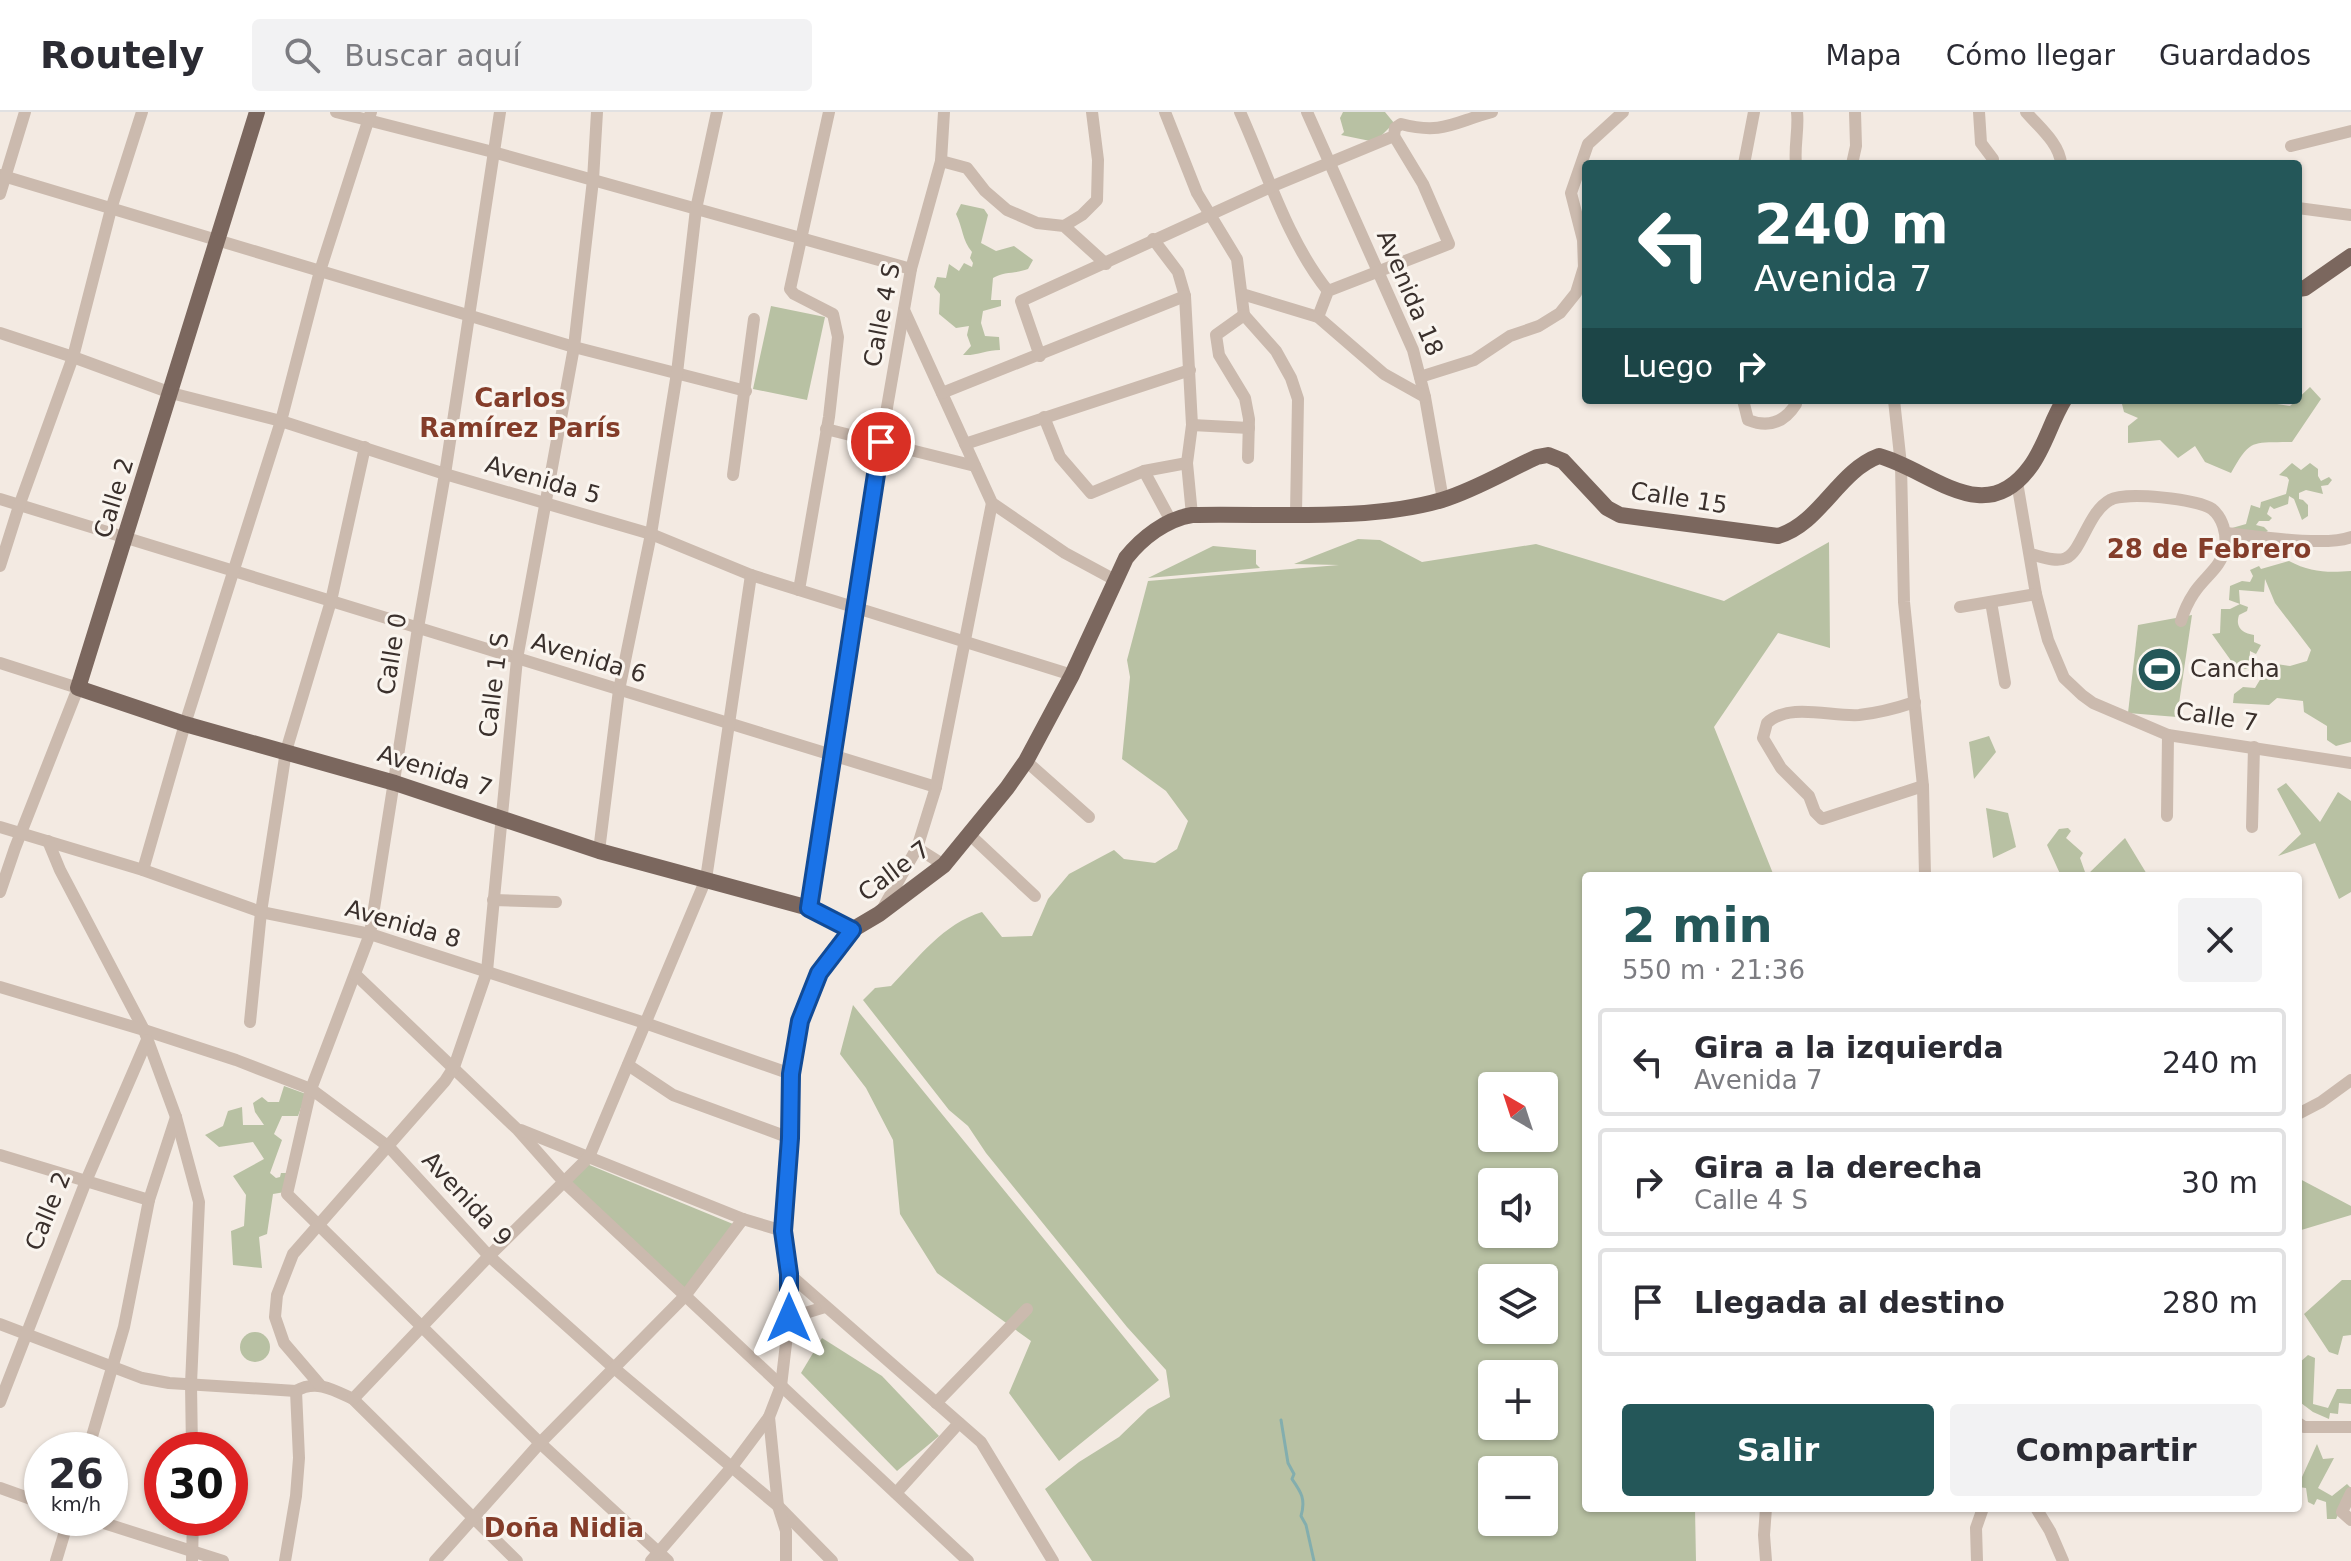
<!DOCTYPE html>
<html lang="es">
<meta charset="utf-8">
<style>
:root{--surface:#fff;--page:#f2f2f3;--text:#2b2b33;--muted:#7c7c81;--line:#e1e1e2;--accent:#245759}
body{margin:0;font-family:"DejaVu Sans",sans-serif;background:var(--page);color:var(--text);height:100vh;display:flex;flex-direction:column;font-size:30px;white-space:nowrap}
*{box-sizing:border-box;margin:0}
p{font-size:26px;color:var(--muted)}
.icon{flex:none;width:44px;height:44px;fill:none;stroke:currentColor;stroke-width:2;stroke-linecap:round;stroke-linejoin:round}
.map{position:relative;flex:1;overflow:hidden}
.side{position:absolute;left:1582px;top:760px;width:720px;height:640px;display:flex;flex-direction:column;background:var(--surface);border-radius:8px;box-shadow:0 2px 6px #0004}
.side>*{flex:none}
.banner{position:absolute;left:1582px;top:48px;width:720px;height:244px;border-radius:8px;box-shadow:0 2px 6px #0004;background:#245759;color:#fff;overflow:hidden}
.needle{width:52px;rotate:321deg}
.controls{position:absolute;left:1478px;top:960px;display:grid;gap:16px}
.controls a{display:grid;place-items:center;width:80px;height:80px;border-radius:8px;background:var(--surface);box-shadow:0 2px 6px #0004;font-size:40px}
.speed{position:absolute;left:24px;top:1320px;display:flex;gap:16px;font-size:40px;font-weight:700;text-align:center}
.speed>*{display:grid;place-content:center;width:104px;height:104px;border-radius:50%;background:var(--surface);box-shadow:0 2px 6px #0004;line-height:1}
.speed small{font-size:20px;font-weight:400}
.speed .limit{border:12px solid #d22;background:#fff;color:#111}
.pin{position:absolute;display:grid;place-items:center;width:68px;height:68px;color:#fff;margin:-34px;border:4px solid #fff;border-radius:50%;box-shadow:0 2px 8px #0007}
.me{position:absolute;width:88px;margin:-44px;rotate:0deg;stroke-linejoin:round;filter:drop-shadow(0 0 6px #0008)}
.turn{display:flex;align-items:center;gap:28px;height:168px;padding:0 40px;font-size:36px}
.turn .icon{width:104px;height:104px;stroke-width:2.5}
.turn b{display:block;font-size:56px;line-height:68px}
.then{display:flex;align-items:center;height:76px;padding:0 40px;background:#0003;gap:16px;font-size:30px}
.round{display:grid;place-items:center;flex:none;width:84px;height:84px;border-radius:8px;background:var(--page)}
.head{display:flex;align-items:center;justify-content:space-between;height:136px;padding:0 40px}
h1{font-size:48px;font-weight:800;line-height:60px;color:var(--accent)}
.button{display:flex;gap:16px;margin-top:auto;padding:16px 40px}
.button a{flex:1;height:92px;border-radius:8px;background:var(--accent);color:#fff;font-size:32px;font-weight:800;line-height:92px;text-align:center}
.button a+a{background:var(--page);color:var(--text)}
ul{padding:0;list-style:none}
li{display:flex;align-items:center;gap:24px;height:108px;margin:0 16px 12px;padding:0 24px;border:4px solid var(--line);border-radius:8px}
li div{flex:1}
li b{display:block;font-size:30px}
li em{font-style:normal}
header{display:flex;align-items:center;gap:48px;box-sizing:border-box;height:112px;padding:0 40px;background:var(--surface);border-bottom:2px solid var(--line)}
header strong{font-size:38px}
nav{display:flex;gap:44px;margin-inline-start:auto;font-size:28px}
.search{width:560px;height:72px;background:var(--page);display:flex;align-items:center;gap:20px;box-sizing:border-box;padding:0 28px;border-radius:8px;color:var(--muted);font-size:30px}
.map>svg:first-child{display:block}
</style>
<header>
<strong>Routely</strong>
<div class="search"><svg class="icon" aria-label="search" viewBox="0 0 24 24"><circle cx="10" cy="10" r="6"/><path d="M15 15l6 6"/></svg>Buscar aquí</div>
<nav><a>Mapa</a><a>Cómo llegar</a><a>Guardados</a></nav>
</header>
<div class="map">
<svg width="2351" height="1449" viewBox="0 0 2351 1449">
<rect width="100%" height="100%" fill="#f3eae2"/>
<g fill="#b8c1a3" fill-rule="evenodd">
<path d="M 1343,0 L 1385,0 L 1394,11 L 1375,30 L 1341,23 L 1344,20 L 1340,6 Z"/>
<path d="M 961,92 L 984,97 L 988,103 L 981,131 L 996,139 L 1014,134 L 1033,148 L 1028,157 C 1015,162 1004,159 993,166 L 991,188 L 1001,188 L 1001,194 L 983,199 L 981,211 L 985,224 L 999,225 L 1000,238 C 987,238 976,244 963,243 L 971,234 L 967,223 L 969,214 L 956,216 L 939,202 L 940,182 L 934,175 L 937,165 L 946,166 L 949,152 L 959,159 L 964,151 L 972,155 L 973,151 L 970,146 L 972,140 C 962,128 963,116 956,102 Z"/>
<path d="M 771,194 L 825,205 L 807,288 L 753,277 Z"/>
<path d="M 2310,275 L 2321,287 L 2292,330 C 2253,331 2251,325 2231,361 L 2205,350 L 2195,334 L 2178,346 L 2160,328 L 2128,331 L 2128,314 L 2138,306 L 2124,300 L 2121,288 L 2276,288 L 2277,292 L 2290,294 Z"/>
<path d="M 2292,351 L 2301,358 L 2310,351 L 2318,357 L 2318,364 L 2321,369 L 2329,365 L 2332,368 L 2328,373 L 2321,374 L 2323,382 L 2306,378 L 2299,381 L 2299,387 L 2303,388 L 2308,393 L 2308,404 L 2302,408 L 2294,387 L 2289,384 L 2288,392 L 2274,397 L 2270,394 L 2267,402 L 2272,406 L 2269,409 L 2259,409 L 2256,413 L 2264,415 L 2268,419 L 2264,421 L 2225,418 L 2246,412 L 2251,393 L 2260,396 L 2261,390 L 2286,382 L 2289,368 L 2287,365 L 2279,363 Z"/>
<path d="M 1358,427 L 1380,428 L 1422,450 L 1536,432 L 1724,489 L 1829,430 L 1830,536 L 1778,521 L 1714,615 L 1774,764 L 1586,764 L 1586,1396 L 1695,1396 L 1696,1449 L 1092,1449 L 1045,1377 L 1079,1350 L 1119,1325 L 1148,1297 L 1170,1285 L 1166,1258 L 1127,1215 L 986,1041 L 968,1014 L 949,998 L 863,888 L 875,876 L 891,874 C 919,845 943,812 982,800 L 1002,825 L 1032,824 L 1048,787 L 1069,762 L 1114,738 L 1124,747 L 1155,751 L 1177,737 L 1188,709 L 1166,679 L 1122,647 L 1130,565 L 1127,548 L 1148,469 L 1339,453 L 1294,452 ZM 1492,974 L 1544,974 L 1544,1026 L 1492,1026 ZM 1492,1070 L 1544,1070 L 1544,1122 L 1492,1122 ZM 1492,1166 L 1544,1166 L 1544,1218 L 1492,1218 ZM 1492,1262 L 1544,1262 L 1544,1314 L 1492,1314 ZM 1492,1358 L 1544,1358 L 1544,1410 L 1492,1410 Z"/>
<path d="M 1213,434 L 1256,438 L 1256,452 L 1260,456 L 1148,466 Z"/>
<path d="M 2289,449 C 2310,460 2327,461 2351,459 L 2351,630 L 2336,634 L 2327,628 L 2327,614 L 2304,600 L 2303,589 L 2277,586 L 2269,593 L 2233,591 L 2234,582 L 2243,575 L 2255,576 L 2270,551 L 2290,554 L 2307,549 L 2311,538 L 2275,491 L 2265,467 L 2264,480 L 2239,478 L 2240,492 L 2229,488 L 2230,474 L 2242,469 L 2250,470 L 2253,464 L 2250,458 L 2259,454 L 2261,457 Z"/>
<path d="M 2240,492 L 2248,495 L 2247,499 L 2239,503 C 2235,515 2242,521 2254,523 L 2254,530 L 2261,533 L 2256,542 L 2250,539 L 2249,557 L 2237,557 L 2212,522 L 2220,521 L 2221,497 L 2230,497 Z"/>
<path d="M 2192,503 L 2177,605 L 2128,601 L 2138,513 Z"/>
<path d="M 1989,624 L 1996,640 L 1974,667 L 1969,630 Z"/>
<path d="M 2286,671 L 2320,710 L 2338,680 L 2351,689 L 2351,780 L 2339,787 L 2315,731 L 2278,744 L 2301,722 L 2277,677 Z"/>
<path d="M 1986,696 L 2008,701 L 2016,735 L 1993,746 Z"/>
<path d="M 2068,716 L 2071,719 L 2066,726 L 2083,741 L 2080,746 L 2085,760 L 2080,764 L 2061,764 L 2047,733 L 2059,717 Z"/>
<path d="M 2125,726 L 2148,764 L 2086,764 Z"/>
<path d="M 853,893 L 1159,1268 L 1059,1349 L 1009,1281 L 1031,1229 L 937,1161 L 900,1102 L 893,1028 L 866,976 L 840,942 Z"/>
<path d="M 284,974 L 306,982 L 298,1004 L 282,1004 L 274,1022 L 282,1028 L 270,1061 L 276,1066 L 280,1065 L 281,1061 L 289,1061 L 285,1080 L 273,1082 L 267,1122 L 259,1125 L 262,1156 L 233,1153 L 231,1119 L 244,1114 L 246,1083 L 233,1064 L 264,1047 L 253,1030 L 219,1035 L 205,1023 L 223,1014 L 228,999 L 242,995 L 243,1013 L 264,1013 L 255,1000 L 253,991 L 262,985 L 268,990 L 279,990 Z"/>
<path d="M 587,1052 L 733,1112 L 684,1180 L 568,1071 Z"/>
<path d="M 2298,1066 L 2351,1094 L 2351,1103 L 2298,1119 Z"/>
<path d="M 2342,1168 L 2351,1168 L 2351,1223 L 2343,1224 L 2338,1243 L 2329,1240 L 2304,1202 Z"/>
<circle cx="255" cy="1235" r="15"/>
<path d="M 822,1226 L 882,1264 L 939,1324 L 897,1359 L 801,1261 Z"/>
<path d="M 2308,1243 L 2315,1246 L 2313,1292 L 2328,1296 L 2337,1277 L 2351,1277 L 2351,1292 L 2339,1291 L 2338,1302 L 2330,1301 L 2329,1307 L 2313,1300 L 2301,1291 C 2300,1277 2303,1266 2299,1251 Z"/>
<path d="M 2317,1332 L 2323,1347 L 2334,1346 L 2318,1376 L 2332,1384 L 2347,1372 L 2351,1376 L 2336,1407 L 2327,1407 L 2326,1390 L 2317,1387 L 2314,1393 L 2308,1390 L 2306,1376 L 2298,1375 L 2298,1363 L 2302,1365 Z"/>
</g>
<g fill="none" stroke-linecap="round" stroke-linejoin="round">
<path stroke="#83aeae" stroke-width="3" d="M 1281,1308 L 1288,1351 L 1294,1362 L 1292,1367 C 1301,1380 1306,1387 1301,1404 L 1306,1413 L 1314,1449"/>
<g stroke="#cbbaae" stroke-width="12">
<path d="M 336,0 L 493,40 L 911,157"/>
<path d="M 500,0 L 445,362 L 418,516 L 370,822 L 311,977 L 287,1082 L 540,1331 L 668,1449"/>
<path d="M 1165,0 L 1197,81 L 1237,147 L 1244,203"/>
<path d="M 1240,0 C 1267,60 1287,128 1328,179"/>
<path d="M 1307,0 L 1413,238 L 1425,285 L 1443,388"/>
<path d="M 1979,0 L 1981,31 L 1993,47"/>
<path d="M 2026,0 C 2039,15 2060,32 2061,52"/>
<path d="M 2291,34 L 2351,19"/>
<path d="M 941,49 L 967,56 L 985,79 L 1007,98 L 1037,111 L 1064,114 L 1106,152"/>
<path d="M 1744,52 L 1754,0"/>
<path d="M 1796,52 C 1794,34 1799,17 1797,0"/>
<path d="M 1852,52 L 1856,34 L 1855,0"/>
<path d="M 0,63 L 574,235 L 746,279"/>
<path d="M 0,82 L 25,0"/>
<path d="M 2298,96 L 2351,103"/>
<path d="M 1064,114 L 1082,103 L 1097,88 L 1098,48 L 1092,0"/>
<path d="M 1153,127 L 1178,160 L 1185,184 L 1192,313 L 1187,351 L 1192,403"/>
<path d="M 1242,182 L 1318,205 L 1384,262 L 1425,285"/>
<path d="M 904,198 L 992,391 L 1065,441 L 1115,468"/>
<path d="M 1244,203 L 1276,239 L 1291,266 L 1298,287 L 1296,402"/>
<path d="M 1244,203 L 1216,223 L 1219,243 L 1245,286 L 1249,307 L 1248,346"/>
<path d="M 1318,205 L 1328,179 L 1449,132 L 1423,72 L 1394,24"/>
<path d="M 0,221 L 73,245 L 171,281 L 281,309 L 445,362 L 651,422 L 751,463 L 1072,563"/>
<path d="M 1040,244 L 1021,189 L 1273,74 L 1394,24 L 1395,16 L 1401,12 C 1443,23 1454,10 1492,0"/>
<path d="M 1420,265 L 1474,248 L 1510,224 L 1539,214 L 1560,201 L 1576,181 L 1584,155 L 1583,128 L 1571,81 L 1588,32 L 1623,0"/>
<path d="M 942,281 L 1185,184"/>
<path d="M 1743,288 L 1748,308 C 1768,316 1784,311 1796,292"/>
<path d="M 1894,288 L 1901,353 L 1904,490 L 1923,674 L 1925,764"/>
<path d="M 1044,305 L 1060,345 L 1091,381 L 1144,359 L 1187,351"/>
<path d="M 1192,313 L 1249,316"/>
<path d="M 826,317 L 975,354"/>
<path d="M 965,332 L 1190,258"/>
<path d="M 1144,359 L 1171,409"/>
<path d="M 733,363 L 754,207"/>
<path d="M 2017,370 L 2036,482 L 2048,528 L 2064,566 L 2082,583 L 2093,591 L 2168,623 L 2351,651"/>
<path d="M 0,387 L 936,675"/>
<path d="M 2226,421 C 2255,424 2326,435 2351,425"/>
<path d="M 2030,442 C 2040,444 2056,451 2066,446 C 2082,439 2088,400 2110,388 C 2125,379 2198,387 2212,397 C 2223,406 2227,422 2225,436 C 2221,456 2204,465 2194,481 C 2188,490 2184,499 2181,509"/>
<path d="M 0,454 L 19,394 L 73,245 L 111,97 L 142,0"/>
<path d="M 799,478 L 829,305 L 838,225 L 833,202 L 794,182 L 790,177 L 829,0"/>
<path d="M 1991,490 L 2005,571"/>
<path d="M 1960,495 L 2036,482"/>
<path d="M 0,551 L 78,576 L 15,736 L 0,780"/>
<path d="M 1915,590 C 1897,596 1879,601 1859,603 C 1831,605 1789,590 1767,611 L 1763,626 L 1781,656 L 1809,684 L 1815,700 L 1822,707 L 1923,674"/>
<path d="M 1026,649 L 1089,705"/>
<path d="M 2167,704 L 2168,623"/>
<path d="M 0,715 L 143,758 L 261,800 L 370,822 L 645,911 L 791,962"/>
<path d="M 2252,715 L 2254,635"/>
<path d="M 969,722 L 1035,784"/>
<path d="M 48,729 L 60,758 L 144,918 L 176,1005 L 199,1090 L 191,1272 L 192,1338"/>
<path d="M 917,736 L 944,753"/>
<path d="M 599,739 L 619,578 L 651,422 L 677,261 L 696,97 L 717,0"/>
<path d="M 143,758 L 185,612 L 281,309 L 320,159 L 371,0"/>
<path d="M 493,788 L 556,790"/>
<path d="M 809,796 L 881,330 L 911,157 L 941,49 L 944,0"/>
<path d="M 883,796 L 917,736 L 936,675 L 992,391"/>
<path d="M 356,863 L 518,1018 L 564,1070 L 968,1449"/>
<path d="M 0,875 L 144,918 L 236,948 L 311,977 L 389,1035 L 489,1144 L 614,1256 L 778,1394 L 832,1449"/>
<path d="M 250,910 L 261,800 L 286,639 L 331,489 L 365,335"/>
<path d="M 628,953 L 673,983 L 790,1026"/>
<path d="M 2298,1002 L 2321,990 L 2351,968"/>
<path d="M 521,1018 L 743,1107 L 783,1119"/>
<path d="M 0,1043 L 149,1088"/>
<path d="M 789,1162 L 981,1330 L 1053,1449"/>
<path d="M 789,1206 L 825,1195"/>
<path d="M 0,1212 L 142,1266 L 169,1271 L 296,1279 C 316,1267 334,1278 353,1287 L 517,1449"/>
<path d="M 320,1273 L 284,1231 L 275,1205 L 277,1183 L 293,1142 L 445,969 L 454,955 L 487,859 L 517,547 L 574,235 L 593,68 L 597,0"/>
<path d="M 353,1287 L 489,1144 L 589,1045 L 706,767 L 751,463"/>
<path d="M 0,1290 L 86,1069 L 147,928"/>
<path d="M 936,1291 L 1027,1197"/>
<path d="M 769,1305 L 778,1394 L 786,1419 L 786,1449"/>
<path d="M 2298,1311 L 2304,1315 L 2351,1315"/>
<path d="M 88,1338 L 124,1215 L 149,1088 L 176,1005"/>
<path d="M 0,1376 L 42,1391"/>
<path d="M 896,1381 L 959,1311"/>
<path d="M 2351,1381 L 2342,1400 L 2351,1408"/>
<path d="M 2036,1396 L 2050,1419 L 2063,1449"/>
<path d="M 88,1406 L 223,1449"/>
<path d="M 56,1449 L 69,1406"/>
<path d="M 192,1449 L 193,1406"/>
<path d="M 285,1449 L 296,1384 L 299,1346 L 296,1279"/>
<path d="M 435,1449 L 540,1331 L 685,1184 L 743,1107"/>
<path d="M 651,1449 L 731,1356 L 769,1305 L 781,1274 L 789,1206 L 789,1162 L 783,1119 L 790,1026 L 791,962 L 800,909 L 819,861 L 852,818"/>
<path d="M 1766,1449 L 1764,1423 L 1766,1396"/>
<path d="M 1977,1449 L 1976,1416 L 1983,1396"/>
</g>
<g stroke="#7b675e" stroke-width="16">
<path d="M 257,0 L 78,576 L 185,612 L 395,671 L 599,739 L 809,796 L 852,818 L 879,802 L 944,753 L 1007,676 L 1026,649 L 1072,563 L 1126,446 C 1142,426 1166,407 1192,403 C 1270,401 1367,410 1442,388 C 1475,378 1506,359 1537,345 L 1548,343 L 1563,349 L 1607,396 L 1620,403 L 1778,424 C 1820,412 1838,359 1879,344 C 1931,358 1984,418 2030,355 C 2045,335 2051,309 2064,288"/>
<path d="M 2298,177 L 2305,176 L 2351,144"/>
</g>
</g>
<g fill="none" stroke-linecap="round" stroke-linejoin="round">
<defs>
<path id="route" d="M 789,1206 L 789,1162 L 783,1119 L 790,1026 L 791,962 L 800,909 L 819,861 L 852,818 L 809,796 L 881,330"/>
</defs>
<use href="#route" stroke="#114b97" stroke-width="20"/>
<use href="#route" stroke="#1a73e8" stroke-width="14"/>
</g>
<defs>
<symbol id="stadium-disc" viewBox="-11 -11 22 22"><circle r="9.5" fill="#245759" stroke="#faf5ef"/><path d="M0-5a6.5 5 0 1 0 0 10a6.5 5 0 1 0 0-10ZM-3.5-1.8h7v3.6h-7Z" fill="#fff"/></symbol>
</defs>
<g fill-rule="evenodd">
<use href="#stadium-disc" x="2134" y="532" width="51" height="51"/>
</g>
<g text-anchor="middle" stroke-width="6" stroke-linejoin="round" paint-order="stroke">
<g font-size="24" fill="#3a302c" stroke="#faf5ef">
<text transform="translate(1410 181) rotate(67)" y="8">Avenida 18</text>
<text transform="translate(882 203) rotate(-79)" y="8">Calle 4 S</text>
<text transform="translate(543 368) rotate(16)" y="8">Avenida 5</text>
<text transform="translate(114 386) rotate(-73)" y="8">Calle 2</text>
<text transform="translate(1679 386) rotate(9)" y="8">Calle 15</text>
<text transform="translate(392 542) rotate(-81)" y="8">Calle 0</text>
<text transform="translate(589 546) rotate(17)" y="8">Avenida 6</text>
<text transform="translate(494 573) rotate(-83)" y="8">Calle 1 S</text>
<text transform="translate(2217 605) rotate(9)" y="8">Calle 7</text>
<text transform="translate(435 659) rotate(18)" y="8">Avenida 7</text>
<text transform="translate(894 759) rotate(-37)" y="8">Calle 7</text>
<text transform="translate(403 812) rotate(16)" y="8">Avenida 8</text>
<text transform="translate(467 1087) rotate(47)" y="8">Avenida 9</text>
<text transform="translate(48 1099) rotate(-68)" y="8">Calle 2</text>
</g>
<g font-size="24" fill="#3a302c" stroke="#faf5ef" text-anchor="start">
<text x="2190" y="565">Cancha</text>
</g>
<g font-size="26" font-weight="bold" fill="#843d2a" stroke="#faf5ef">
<text x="520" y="295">Carlos<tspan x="520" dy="30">Ramírez París</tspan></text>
<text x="2209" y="446">28 de Febrero</text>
<text x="564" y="1425">Doña Nidia</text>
</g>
</g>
</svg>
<div class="controls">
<a><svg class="needle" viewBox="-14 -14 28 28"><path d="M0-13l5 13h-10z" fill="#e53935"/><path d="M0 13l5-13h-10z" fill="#7c7c81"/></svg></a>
<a><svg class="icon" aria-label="sound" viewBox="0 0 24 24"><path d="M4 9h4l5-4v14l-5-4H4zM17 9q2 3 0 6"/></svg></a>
<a><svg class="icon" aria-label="layers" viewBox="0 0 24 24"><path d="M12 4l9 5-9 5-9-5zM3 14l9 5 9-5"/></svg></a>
<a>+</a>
<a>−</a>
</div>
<div class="speed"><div>26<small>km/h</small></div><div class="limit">30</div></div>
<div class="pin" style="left:881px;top:330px;background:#d93025"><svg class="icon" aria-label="arrive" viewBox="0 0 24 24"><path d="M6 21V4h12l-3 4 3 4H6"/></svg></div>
<svg class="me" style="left:789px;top:1206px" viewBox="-20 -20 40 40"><path d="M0-17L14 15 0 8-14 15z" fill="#1a73e8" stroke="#fff" stroke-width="4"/></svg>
<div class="banner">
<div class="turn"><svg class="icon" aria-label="left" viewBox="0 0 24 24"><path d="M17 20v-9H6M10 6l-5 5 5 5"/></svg><div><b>240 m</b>Avenida 7</div></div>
<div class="then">Luego<svg class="icon" aria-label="right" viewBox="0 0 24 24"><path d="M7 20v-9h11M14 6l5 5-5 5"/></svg></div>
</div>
<section class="side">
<div class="head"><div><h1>2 min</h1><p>550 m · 21:36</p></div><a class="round"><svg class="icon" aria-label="close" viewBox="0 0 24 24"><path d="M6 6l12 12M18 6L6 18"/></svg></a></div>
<ul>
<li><svg class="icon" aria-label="left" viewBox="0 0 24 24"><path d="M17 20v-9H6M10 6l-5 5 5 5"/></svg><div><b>Gira a la izquierda</b><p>Avenida 7</p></div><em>240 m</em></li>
<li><svg class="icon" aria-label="right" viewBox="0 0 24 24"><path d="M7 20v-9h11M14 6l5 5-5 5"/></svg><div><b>Gira a la derecha</b><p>Calle 4 S</p></div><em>30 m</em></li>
<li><svg class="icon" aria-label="arrive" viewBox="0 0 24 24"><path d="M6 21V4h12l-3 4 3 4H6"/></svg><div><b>Llegada al destino</b></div><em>280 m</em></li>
</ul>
<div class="button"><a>Salir</a><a>Compartir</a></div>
</section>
</div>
